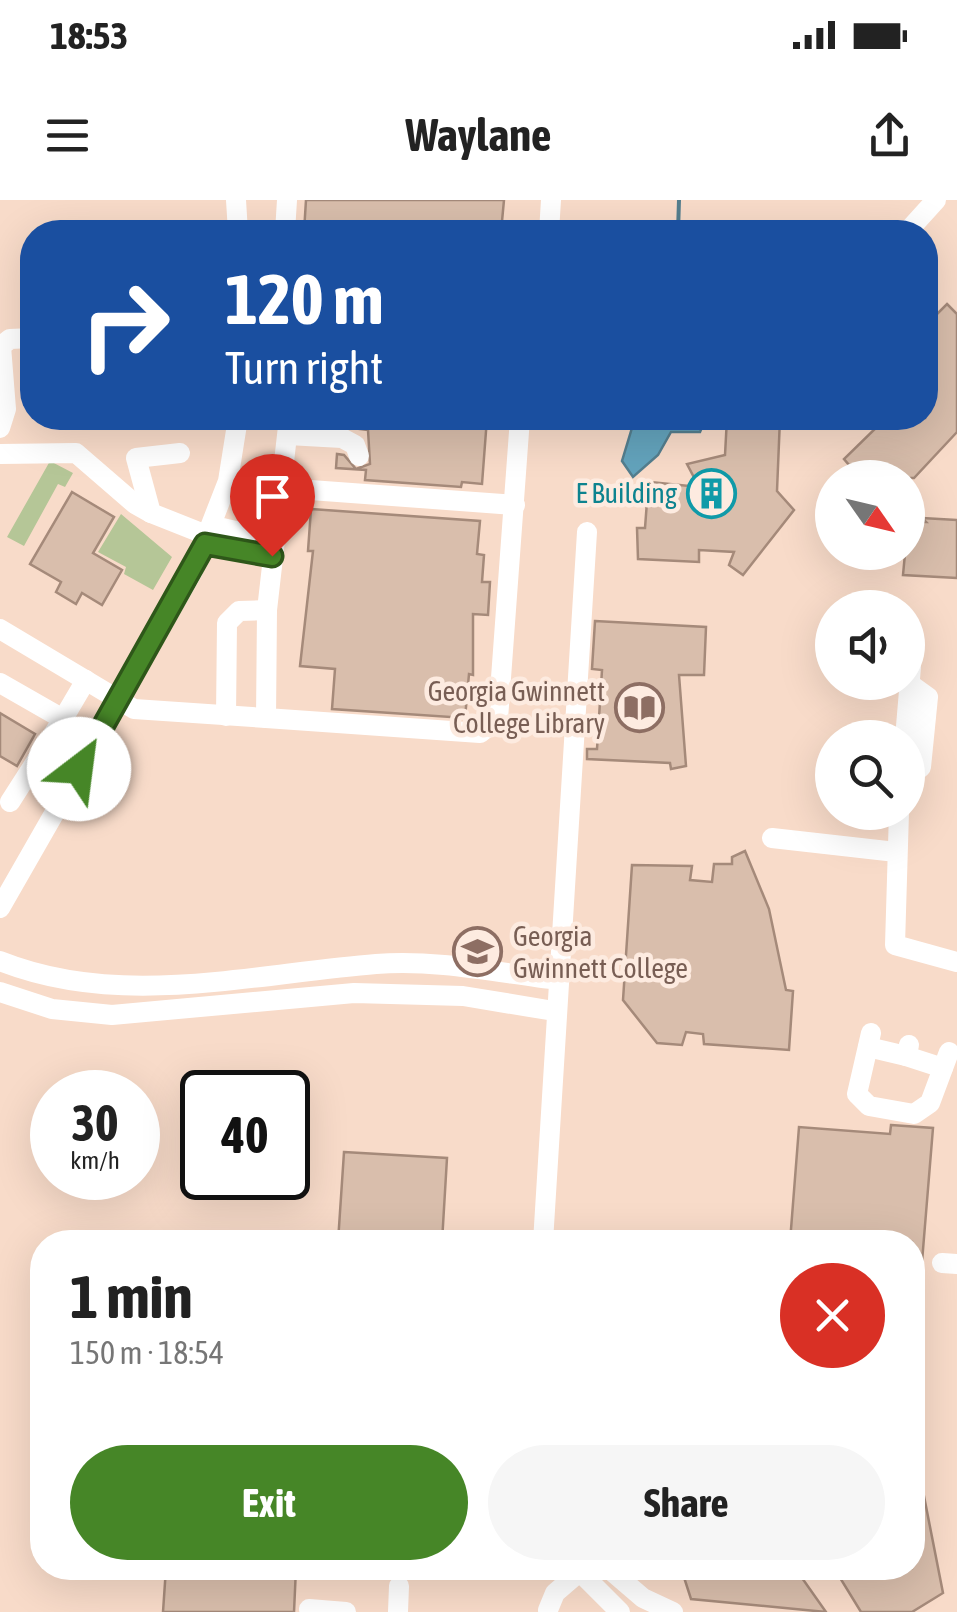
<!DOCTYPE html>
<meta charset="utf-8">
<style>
:root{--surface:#fff;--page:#f6f6f6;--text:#222;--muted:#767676;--accent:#468627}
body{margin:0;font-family:"Asap Condensed",sans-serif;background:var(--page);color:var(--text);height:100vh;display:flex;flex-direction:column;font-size:38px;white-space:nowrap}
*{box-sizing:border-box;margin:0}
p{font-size:32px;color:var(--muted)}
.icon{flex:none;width:55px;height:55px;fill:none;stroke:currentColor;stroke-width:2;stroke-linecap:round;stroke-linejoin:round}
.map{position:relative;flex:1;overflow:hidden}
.sheet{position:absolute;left:30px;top:1030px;width:895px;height:350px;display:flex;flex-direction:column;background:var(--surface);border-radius:40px;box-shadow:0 10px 40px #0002}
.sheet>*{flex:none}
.guide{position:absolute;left:20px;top:20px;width:918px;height:210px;border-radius:40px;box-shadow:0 10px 40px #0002;background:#1a4fa0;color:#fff;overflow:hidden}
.needle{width:65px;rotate:124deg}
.controls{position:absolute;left:815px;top:260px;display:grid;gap:20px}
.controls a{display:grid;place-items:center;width:110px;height:110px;border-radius:50%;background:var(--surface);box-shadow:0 10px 40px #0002;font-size:50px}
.speed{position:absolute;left:30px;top:870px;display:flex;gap:20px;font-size:50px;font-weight:700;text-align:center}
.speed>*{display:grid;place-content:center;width:130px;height:130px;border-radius:50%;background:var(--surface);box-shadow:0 10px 40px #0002;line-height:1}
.speed small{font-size:25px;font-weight:400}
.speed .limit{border:5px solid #111;border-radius:15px;background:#fff;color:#111}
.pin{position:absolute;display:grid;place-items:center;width:85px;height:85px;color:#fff;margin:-102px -42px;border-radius:50% 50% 50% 0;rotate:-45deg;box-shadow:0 0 10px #0007}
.pin .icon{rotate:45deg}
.me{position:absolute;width:110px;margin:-55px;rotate:30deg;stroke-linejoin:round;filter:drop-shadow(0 0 8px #0008)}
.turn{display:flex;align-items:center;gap:35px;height:210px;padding:0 40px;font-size:45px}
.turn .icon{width:130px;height:130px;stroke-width:2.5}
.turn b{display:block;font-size:70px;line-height:85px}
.round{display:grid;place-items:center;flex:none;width:105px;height:105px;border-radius:52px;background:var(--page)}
.overview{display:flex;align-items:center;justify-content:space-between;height:170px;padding:0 40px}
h1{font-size:60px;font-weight:700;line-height:75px}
.action{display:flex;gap:20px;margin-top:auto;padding:20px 40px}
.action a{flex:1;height:115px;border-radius:60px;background:var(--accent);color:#fff;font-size:40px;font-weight:700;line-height:115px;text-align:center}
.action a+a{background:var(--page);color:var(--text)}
.status{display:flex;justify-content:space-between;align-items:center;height:70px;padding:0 50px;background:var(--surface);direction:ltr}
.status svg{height:28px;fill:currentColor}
header{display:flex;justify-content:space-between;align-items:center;height:130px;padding:0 40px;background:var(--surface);font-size:45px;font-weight:700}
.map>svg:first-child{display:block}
</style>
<div class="status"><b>18:53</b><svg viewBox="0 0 49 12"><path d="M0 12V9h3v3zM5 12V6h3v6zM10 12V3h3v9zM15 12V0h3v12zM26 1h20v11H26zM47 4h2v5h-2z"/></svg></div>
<header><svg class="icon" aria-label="menu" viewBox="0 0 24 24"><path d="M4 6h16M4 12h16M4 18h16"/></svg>Waylane<svg class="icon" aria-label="share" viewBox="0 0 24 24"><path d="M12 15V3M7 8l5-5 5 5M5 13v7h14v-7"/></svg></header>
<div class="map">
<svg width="957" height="1412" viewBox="0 0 957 1412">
<rect width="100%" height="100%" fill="#f8dbc9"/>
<g fill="#b5c697">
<path d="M 50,261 L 73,273 L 65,287 L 58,284 L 24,346 L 7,337 Z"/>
<path d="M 121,314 L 172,357 L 153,390 L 124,374 L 126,367 L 98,352 Z"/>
</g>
<path fill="#63a3bc" stroke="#547e8e" stroke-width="2.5" d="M 635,218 L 706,218 L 700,232 L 671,232 L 658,255 L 633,277 L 622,261 Z"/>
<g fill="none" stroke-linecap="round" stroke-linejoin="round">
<path stroke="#547e8e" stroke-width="4" d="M 678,32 L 679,0"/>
</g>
<g fill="#d9beac" stroke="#a58a7a" stroke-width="2.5">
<path d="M 306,0 L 504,0 L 501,32 L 304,32 Z"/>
<path d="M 947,104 L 957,114 L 957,232 L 914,278 L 860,278 L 844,259 L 886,218 L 925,218 L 925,126 Z"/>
<path d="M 312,218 L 487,218 L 482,284 L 462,282 L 461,287 L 365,280 L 366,270 L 336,268 L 337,254 L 344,255 L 356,269 L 370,264 L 368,230 L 312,223 Z"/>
<path d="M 727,218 L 780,218 L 777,291 L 794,310 L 743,375 L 729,365 L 734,352 L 699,350 L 699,362 L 638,359 L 637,328 L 645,328 L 648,288 L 651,282 L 699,287 L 687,264 L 725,255 Z"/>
<path d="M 72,292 L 114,317 L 93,353 L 122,370 L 102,405 L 82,393 L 76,404 L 56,392 L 61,382 L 30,364 Z"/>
<path d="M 311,309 L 480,321 L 477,354 L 484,355 L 482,382 L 490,382 L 488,415 L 473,414 L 473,475 L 469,474 L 465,518 L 332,509 L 335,469 L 300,466 L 313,351 L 308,351 Z"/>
<path d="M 922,318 L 957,320 L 957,378 L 903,375 L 908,322 L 926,322 Z"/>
<path d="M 595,421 L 706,427 L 704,475 L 679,475 L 686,566 L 671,569 L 670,563 L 587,559 L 587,549 L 597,549 L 602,470 L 592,469 Z"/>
<path d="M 0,513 L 35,534 L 17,566 L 0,556 Z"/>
<path d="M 745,651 L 769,709 L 786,790 L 793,791 L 789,850 L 704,844 L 703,834 L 686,832 L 682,845 L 657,843 L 623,800 L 632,665 L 692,666 L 690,680 L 712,682 L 714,664 L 732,664 L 732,657 Z"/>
<path d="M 891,925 L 933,928 L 921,1074 L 912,1074 L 912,1042 L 790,1042 L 799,927 L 890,934 Z"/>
<path d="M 344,952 L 447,958 L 442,1042 L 338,1042 Z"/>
<path d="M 922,1286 L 943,1393 L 912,1412 L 861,1412 L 834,1368 L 912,1368 L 912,1290 Z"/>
<path d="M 166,1368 L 296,1368 L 294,1412 L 163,1412 Z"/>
<path d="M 681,1368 L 795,1368 L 826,1412 L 691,1399 Z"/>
</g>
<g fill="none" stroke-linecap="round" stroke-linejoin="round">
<g stroke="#fff" stroke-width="20">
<path d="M 236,0 L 238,32"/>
<path d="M 285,32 L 287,0"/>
<path d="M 549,32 L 551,0"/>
<path d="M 907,32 L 936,0"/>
<path d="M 289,218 L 267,410 L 266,518 L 480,533 L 498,519 L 520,218"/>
<path d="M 0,228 L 6,209 L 1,146 L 10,139 L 32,138"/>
<path d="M 288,235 L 342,238 L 355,245 L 359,256"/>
<path d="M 180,253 L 136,258 L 151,313 L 209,336"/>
<path d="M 0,254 L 76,253 L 135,304 L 151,313"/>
<path d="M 283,288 L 515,305"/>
<path d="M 214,326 L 274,340"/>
<path d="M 205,344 L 272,356"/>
<path d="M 0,429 L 134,509 L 266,518"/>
<path d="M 0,483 L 63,519 L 86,480"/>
<path d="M 226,516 L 227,423 L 239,411 L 267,410"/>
<path d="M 905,538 L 911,467"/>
<path d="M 908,578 L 921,567 L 928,497 L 910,484"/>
<path d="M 10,602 L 63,519"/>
<path d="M 899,612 L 895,745 L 957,762"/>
<path d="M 772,638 L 896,652"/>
<path d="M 0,708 L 193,371 L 228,281 L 238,218"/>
<path d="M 0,761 C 120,809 251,774 376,764 C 437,759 499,773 558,780"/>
<path d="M 0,792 L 52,809 L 112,815 L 354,793 L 463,796 L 554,811"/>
<path d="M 871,833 L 857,894 L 869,906 L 914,914 L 930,903 L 949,852"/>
<path d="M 909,845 L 906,856 L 943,868"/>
<path d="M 868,847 L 906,856"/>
<path d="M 543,1042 L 587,332"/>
<path d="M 942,1063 L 957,1064"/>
<path d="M 576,1368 L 620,1412"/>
<path d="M 608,1368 L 643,1398 L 673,1412"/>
<path d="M 309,1409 L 346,1412"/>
<path d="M 548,1410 L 555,1393 L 584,1368"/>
<path d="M 398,1412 L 399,1386"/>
</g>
</g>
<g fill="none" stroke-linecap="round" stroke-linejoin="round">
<defs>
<path id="route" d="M 79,569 L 205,344 L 272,356"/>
</defs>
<use href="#route" stroke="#2e5719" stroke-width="25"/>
<use href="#route" stroke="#468627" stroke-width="18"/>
</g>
<defs>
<symbol id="building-ring" viewBox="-11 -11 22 22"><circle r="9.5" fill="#fdebe0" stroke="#0f9aa8" stroke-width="1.5"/><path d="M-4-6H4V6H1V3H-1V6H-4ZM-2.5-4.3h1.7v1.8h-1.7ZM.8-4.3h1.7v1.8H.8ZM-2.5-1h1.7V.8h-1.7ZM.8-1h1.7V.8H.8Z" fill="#0f9aa8"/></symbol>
<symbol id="library-ring" viewBox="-11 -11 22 22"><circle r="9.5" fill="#fdebe0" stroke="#8d6e63" stroke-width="1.5"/><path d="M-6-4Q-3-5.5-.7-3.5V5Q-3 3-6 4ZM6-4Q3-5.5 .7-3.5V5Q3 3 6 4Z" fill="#8d6e63"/></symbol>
<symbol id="university-ring" viewBox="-11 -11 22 22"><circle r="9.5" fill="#fdebe0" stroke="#8d6e63" stroke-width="1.5"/><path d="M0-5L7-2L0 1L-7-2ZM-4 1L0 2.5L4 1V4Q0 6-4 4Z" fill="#8d6e63"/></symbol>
</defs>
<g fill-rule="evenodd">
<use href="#building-ring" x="684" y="266" width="55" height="55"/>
<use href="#library-ring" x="612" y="480" width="55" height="55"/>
<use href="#university-ring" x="450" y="724" width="55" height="55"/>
</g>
<g text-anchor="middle" stroke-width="9" stroke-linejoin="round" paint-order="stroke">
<g font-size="28" fill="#0d838f" stroke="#fdebe0" text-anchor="end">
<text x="677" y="303">E Building</text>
</g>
<g font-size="28" fill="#785e54" stroke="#fdebe0" text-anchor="end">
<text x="605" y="501">Georgia Gwinnett<tspan x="605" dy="32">College Library</tspan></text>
<text x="513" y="746" text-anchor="start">Georgia<tspan x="513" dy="32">Gwinnett College</tspan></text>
</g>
</g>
</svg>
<div class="controls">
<a><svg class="needle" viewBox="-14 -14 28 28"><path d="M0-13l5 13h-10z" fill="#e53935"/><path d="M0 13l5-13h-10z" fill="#767676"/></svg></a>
<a><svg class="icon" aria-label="sound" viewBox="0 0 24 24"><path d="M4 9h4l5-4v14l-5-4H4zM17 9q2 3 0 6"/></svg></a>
<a><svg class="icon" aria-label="search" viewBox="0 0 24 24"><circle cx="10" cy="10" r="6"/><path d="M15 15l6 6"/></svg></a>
</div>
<div class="speed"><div>30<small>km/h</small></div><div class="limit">40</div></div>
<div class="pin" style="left:272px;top:356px;background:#d93025"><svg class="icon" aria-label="arrive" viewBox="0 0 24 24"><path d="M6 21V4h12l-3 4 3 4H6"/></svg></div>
<svg class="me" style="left:79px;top:569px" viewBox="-20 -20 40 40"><circle r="19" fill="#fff"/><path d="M0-13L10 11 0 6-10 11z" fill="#468627"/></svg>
<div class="guide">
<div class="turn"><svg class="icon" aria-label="right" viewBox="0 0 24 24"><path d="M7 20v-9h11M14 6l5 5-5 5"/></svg><div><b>120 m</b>Turn right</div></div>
</div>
<section class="sheet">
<div class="overview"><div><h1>1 min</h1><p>150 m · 18:54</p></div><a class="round" style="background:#d93025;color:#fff"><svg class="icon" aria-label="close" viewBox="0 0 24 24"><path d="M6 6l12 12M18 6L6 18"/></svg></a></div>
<div class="action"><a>Exit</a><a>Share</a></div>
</section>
</div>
